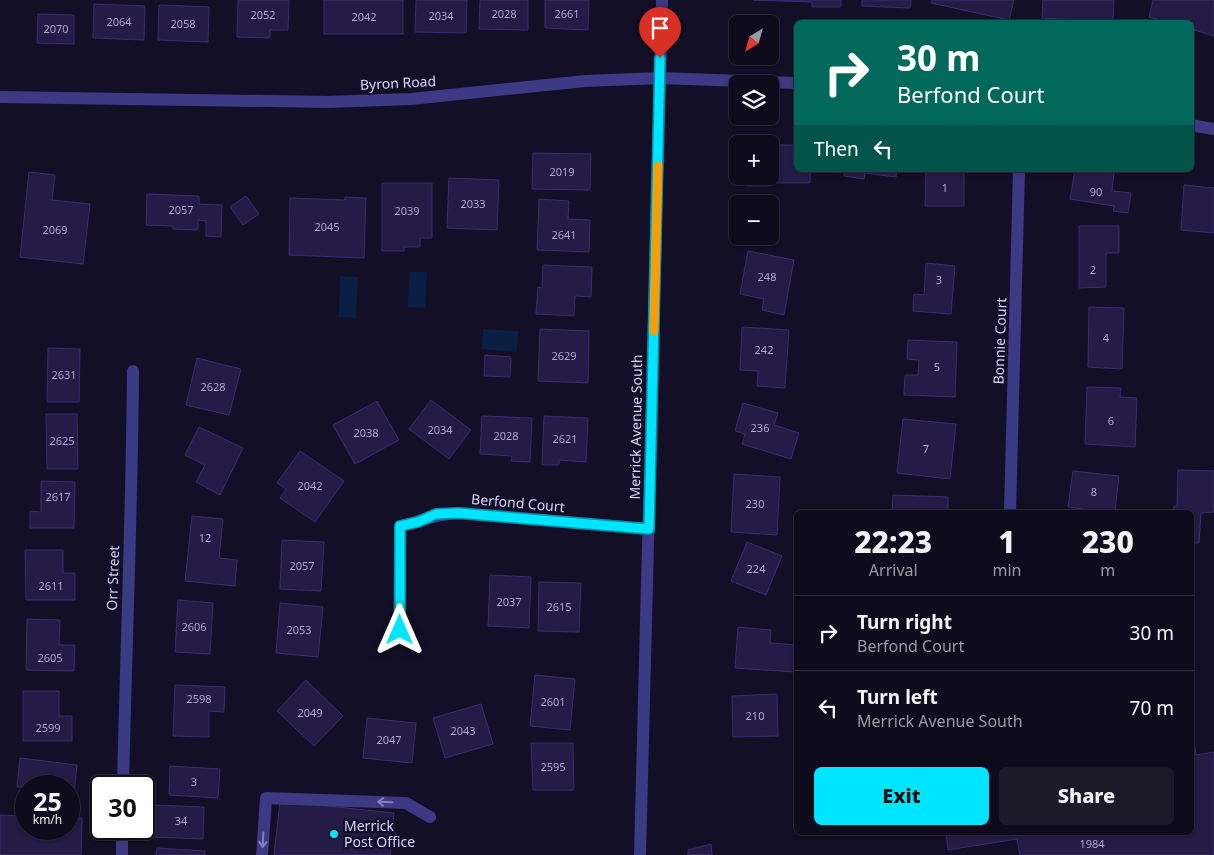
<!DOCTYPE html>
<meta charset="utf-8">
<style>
:root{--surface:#0e0b1c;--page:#1c1929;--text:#f1f3f6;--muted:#9b9ba3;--line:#2e2b3b;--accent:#00e5ff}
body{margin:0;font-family:"Noto Sans",sans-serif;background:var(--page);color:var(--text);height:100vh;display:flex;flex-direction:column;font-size:19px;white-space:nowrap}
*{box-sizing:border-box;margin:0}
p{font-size:16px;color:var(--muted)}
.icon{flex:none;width:28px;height:28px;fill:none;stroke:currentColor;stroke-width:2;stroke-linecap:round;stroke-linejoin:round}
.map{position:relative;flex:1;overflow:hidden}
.sheet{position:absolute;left:794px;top:510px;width:400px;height:325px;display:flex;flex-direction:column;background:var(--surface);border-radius:8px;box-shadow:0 1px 4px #0004,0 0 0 1px var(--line)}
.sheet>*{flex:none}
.banner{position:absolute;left:794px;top:20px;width:400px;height:152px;border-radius:8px;box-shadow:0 1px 4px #0004,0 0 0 1px var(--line);background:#00695c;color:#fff;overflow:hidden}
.needle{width:32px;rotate:217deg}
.fabs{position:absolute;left:729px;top:15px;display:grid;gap:10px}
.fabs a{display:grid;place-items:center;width:50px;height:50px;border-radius:8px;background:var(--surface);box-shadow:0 1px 4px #0004,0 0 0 1px var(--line);font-size:25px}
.speed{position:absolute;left:15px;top:775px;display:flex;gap:10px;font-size:25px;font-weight:700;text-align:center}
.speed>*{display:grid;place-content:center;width:65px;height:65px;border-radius:50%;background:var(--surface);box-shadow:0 1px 4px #0004,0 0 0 1px var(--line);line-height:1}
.speed small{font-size:12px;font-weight:400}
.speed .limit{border:2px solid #111;border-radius:8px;background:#fff;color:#111}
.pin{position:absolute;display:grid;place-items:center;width:42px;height:42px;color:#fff;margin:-51px -21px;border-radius:50% 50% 50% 0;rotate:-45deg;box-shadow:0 0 5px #0007}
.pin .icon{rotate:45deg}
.me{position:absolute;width:55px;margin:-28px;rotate:0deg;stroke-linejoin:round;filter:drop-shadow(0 0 4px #0008)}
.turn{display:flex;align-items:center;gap:18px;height:105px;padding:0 20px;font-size:22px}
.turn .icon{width:65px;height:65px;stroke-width:2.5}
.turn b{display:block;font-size:35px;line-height:42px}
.then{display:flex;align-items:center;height:48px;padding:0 20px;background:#0003;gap:10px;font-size:19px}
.eta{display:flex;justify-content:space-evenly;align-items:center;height:85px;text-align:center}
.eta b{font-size:30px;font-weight:800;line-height:35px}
.primary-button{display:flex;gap:10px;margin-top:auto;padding:10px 20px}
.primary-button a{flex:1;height:58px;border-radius:8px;background:var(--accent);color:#111;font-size:20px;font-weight:800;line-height:58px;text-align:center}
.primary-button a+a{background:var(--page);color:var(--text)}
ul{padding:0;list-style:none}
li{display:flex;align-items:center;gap:15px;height:75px;padding:0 20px;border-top:1px solid var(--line)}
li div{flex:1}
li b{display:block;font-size:19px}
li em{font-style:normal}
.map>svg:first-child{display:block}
</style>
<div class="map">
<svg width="1214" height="855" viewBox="0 0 1214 855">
<rect width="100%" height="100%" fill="#130f26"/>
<g fill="#0a1f44">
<path d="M 409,272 L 427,272 L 425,308 L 408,307 Z"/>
<path d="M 340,276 L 358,277 L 356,318 L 339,317 Z"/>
<path d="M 483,329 L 518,331 L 517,352 L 482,349 Z"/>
</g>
<g fill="#241b47" stroke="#3b2d73">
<path d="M 238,0 L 289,0 L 288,30 L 270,30 L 270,38 L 237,37 Z"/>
<rect x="324" y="0" width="79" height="34"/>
<path d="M 416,0 L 467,0 L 466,33 L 415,32 Z"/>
<path d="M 480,0 L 528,0 L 528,30 L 479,29 Z"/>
<path d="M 545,0 L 589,0 L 588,30 L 545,28 Z"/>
<path d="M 753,0 L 841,0 L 841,7 L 812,7 L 812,2 Z"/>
<path d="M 862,0 L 911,0 L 910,8 L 862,6 Z"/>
<path d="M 932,0 L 1014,0 L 1009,20 L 931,3 Z"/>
<path d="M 1043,0 L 1114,0 L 1113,22 L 1042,18 Z"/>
<path d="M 1153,0 L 1214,0 L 1214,36 L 1191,29 L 1191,22 L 1168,22 L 1149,17 Z"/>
<path d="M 94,4 L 145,6 L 144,40 L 93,38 Z"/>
<path d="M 159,5 L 209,7 L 208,42 L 158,40 Z"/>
<path d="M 38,14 L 74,15 L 74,44 L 37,43 Z"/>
<path d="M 770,145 L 796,145 L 796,170 L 810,170 L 810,183 L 769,183 L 769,186 L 747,186 L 747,176 L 770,176 Z"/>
<path d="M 533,153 L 591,154 L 590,190 L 532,189 Z"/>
<path d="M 845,170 L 897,170 L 896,177 L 865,173 L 864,179 L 844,176 Z"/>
<path d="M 926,170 L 964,170 L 964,206 L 925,206 Z"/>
<path d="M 1075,170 L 1114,172 L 1112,191 L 1131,193 L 1128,213 L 1113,211 L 1114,206 L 1070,199 Z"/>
<path d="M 29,172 L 55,175 L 52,200 L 90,204 L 83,264 L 20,257 Z"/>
<path d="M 449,178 L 499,180 L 497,230 L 447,228 Z"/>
<path d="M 382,183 L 432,183 L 432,238 L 420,238 L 420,247 L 404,247 L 404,251 L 382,251 Z"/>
<path d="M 1184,185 L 1214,188 L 1214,233 L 1181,230 Z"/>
<path d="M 147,194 L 199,196 L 199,204 L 222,205 L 221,237 L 206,236 L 206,221 L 198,220 L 198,230 L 173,229 L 173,226 L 146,225 Z"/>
<path d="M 246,196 L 259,214 L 243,225 L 230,207 Z"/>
<path d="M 345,197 L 366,198 L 364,258 L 289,255 L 290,198 L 345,200 Z"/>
<path d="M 539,199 L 569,201 L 568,219 L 590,220 L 589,252 L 537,250 Z"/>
<path d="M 1079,226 L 1119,226 L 1119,253 L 1106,253 L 1106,287 L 1079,288 Z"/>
<path d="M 748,251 L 794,260 L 784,315 L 762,310 L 764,299 L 740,294 Z"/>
<path d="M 926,263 L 955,266 L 951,314 L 913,311 L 914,294 L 924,295 Z"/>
<path d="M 543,265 L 592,267 L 591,297 L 575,296 L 574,316 L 536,314 L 538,287 L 542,288 Z"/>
<path d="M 1089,307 L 1124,308 L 1122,369 L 1088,367 Z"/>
<path d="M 742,327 L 789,330 L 785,388 L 757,386 L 758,371 L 740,370 Z"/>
<path d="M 540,329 L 589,331 L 588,383 L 538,381 Z"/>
<path d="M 908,340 L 957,342 L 955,397 L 904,395 L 905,375 L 918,375 L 919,360 L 907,359 Z"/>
<path d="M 48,348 L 80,349 L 79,402 L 47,402 Z"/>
<path d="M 485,355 L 511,357 L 510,377 L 484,376 Z"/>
<path d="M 197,358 L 241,369 L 229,415 L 186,405 Z"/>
<path d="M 1087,387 L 1121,388 L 1120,397 L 1137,398 L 1135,447 L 1085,444 Z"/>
<path d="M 431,400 L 471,430 L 449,459 L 409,429 Z"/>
<path d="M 377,401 L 399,440 L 355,464 L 333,425 Z"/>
<path d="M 743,403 L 778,413 L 774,425 L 799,433 L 791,459 L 742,444 L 745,434 L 735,431 Z"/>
<path d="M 46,414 L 77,414 L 78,469 L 47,469 Z"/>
<path d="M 482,416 L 532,418 L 530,462 L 511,461 L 512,456 L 480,454 Z"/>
<path d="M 544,416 L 588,418 L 586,462 L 559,460 L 559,465 L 542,465 Z"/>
<path d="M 903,419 L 956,424 L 950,479 L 897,473 Z"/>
<path d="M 199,427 L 243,448 L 220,495 L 196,482 L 205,465 L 185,455 Z"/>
<path d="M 300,451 L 344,481 L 315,522 L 280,498 L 286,489 L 277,483 Z"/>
<path d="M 1178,470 L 1214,471 L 1214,512 L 1201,513 L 1199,543 L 1191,543 L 1191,512 L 1173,512 L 1174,506 L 1177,506 Z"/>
<path d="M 1073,471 L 1119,476 L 1115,512 L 1083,512 L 1083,509 L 1068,507 Z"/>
<path d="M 734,474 L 780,477 L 777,535 L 731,532 Z"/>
<path d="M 41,481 L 75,482 L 74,528 L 30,528 L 30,511 L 41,512 Z"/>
<path d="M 893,495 L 948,497 L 948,512 L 892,512 Z"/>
<path d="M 192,516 L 223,519 L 219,558 L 237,560 L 235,586 L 185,581 Z"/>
<path d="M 282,540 L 324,542 L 321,591 L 280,589 Z"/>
<path d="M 747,542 L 782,556 L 766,595 L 731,581 Z"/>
<path d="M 25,550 L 63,550 L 63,573 L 75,573 L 75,600 L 26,600 Z"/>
<path d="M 490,575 L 531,577 L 529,628 L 488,626 Z"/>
<path d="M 539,582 L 581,583 L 579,632 L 538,631 Z"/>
<path d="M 178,600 L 213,603 L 210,654 L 175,652 Z"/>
<path d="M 280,603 L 323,607 L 318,657 L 276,653 Z"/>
<path d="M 27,619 L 60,620 L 59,645 L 75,645 L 74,671 L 26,670 Z"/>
<path d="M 738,627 L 771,630 L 770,643 L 796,645 L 795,672 L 735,668 Z"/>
<path d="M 535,675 L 575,679 L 570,730 L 530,726 Z"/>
<path d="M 306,680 L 343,716 L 314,746 L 277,711 Z"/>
<path d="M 175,685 L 225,687 L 224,712 L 209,711 L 209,737 L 173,736 Z"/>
<path d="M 23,691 L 59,691 L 59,716 L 72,716 L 72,741 L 23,741 Z"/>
<path d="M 777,694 L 778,736 L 733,737 L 732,696 Z"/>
<path d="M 481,704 L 493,744 L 445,758 L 433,718 Z"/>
<path d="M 367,718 L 416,723 L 412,763 L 363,758 Z"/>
<path d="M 1191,740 L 1194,740 L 1196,755 L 1214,752 L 1214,855 L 1020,855 L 1017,839 L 948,850 L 946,832 L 1191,832 Z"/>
<path d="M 531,743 L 573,743 L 574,790 L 533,790 Z"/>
<path d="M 20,758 L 77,765 L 74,794 L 69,794 L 69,786 L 17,787 Z"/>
<path d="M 170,766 L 220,769 L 218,798 L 169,795 Z"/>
<path d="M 280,801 L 394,813 L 390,855 L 274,855 Z"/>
<path d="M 152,805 L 204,807 L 203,839 L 151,837 Z"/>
<path d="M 0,815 L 26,816 L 26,829 L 69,829 L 69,817 L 82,818 L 81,855 L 0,855 Z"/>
<path d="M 711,844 L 712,855 L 688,855 L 688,850 Z"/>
<path d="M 157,848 L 205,851 L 205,855 L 156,855 Z"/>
</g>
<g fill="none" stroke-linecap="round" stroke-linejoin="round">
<path stroke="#3d3a85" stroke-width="12" d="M 262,855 L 266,798 L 406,803 L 430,817"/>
<g stroke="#3d3a85" stroke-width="12">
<path d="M 0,97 L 328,102 L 411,99 L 585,81 L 660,78 L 796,83"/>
<path d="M 1191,125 L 1214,129"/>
<path d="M 1010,512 L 1019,170"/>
<path d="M 399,630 L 400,526 C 423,521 434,514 459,513 L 649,529"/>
<path d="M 123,786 C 126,648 132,509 133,371"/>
<path d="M 122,855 L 122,829"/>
</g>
<path stroke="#3d3a85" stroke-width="12" d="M 640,855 L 662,0"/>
</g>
<defs><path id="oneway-shaft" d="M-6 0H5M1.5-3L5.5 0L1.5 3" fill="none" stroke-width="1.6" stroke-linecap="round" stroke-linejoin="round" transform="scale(1.25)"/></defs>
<g stroke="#837fbc">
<use href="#oneway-shaft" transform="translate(385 802) rotate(-178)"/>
<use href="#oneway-shaft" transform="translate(263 840) rotate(93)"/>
</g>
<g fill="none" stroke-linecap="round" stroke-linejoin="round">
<defs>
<path id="route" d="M 400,630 L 400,526 L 418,522 L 436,514 L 458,513 L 649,529 L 660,58"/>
</defs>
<use href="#route" stroke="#0095a6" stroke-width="12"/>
<use href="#route" stroke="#00e5ff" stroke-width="9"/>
<path stroke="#f59e0b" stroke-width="9" d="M 654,331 L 658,166"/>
</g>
<circle fill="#00e5ff" stroke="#130f26" stroke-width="2" cx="334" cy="834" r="5"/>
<g text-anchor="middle" stroke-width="5" stroke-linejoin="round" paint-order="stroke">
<g font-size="11" fill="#aca6d1">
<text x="504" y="18">2028</text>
<text x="567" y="18">2661</text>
<text x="263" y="19">2052</text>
<text x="441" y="20">2034</text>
<text x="364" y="21">2042</text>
<text x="119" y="26">2064</text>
<text x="183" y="28">2058</text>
<text x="56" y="33">2070</text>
<text x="562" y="176">2019</text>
<text x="945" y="192">1</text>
<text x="1096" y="196">90</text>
<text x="473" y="208">2033</text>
<text x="181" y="214">2057</text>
<text x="407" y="215">2039</text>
<text x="327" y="231">2045</text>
<text x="55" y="234">2069</text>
<text x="564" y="239">2641</text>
<text x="1093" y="274">2</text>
<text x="767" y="281">248</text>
<text x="939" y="284">3</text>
<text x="1106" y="342">4</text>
<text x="764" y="354">242</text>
<text x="564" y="360">2629</text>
<text x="937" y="371">5</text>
<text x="64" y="379">2631</text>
<text x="213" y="391">2628</text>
<text x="1111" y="425">6</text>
<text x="760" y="432">236</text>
<text x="440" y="434">2034</text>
<text x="366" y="437">2038</text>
<text x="506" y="440">2028</text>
<text x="565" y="443">2621</text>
<text x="62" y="445">2625</text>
<text x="926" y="453">7</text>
<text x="310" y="490">2042</text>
<text x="1094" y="496">8</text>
<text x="58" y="501">2617</text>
<text x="755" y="508">230</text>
<text x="205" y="542">12</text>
<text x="302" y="570">2057</text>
<text x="756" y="573">224</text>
<text x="51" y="590">2611</text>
<text x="509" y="606">2037</text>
<text x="559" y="611">2615</text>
<text x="194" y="631">2606</text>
<text x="299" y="634">2053</text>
<text x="50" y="662">2605</text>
<text x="199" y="703">2598</text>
<text x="553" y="706">2601</text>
<text x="310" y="717">2049</text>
<text x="755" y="720">210</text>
<text x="48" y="732">2599</text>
<text x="463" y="735">2043</text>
<text x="389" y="744">2047</text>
<text x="553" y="771">2595</text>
<text x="194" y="786">3</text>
<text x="181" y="825">34</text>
<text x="1092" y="848">1984</text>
</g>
<g font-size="14" fill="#d9d4ff" stroke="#130f26">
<text transform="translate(398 83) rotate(-3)" y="5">Byron Road</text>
<text transform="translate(1000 341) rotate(-88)" y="5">Bonnie Court</text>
<text transform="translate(636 427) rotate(-89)" y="5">Merrick Avenue South</text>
<text transform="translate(518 503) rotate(5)" y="5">Berfond Court</text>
<text transform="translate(113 578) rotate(-88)" y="5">Orr Street</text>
</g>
<g font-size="14" fill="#d9d4ff" stroke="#130f26" text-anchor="start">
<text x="344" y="831">Merrick<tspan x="344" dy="16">Post Office</tspan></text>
</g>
</g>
</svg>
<div class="fabs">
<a><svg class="needle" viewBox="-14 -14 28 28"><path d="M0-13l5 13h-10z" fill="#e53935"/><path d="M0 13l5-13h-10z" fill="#9b9ba3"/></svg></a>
<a><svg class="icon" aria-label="layers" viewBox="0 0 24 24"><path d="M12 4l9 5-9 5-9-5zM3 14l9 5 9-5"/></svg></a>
<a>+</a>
<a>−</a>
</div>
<div class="speed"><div>25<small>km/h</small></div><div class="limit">30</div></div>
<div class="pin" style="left:660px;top:58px;background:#d93025"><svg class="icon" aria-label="arrive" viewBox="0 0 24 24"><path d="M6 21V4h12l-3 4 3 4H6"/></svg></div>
<svg class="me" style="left:400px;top:630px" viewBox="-20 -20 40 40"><path d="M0-17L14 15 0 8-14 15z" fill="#00e5ff" stroke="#fff" stroke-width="4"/></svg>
<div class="banner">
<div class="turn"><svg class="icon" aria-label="right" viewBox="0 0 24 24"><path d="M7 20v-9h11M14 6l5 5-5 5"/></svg><div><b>30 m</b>Berfond Court</div></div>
<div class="then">Then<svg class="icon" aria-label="left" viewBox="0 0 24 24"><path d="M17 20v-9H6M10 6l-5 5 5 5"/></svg></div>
</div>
<section class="sheet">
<div class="eta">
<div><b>22:23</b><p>Arrival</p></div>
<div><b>1</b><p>min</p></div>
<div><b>230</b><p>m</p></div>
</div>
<ul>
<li><svg class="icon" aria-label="right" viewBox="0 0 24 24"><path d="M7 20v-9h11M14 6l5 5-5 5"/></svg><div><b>Turn right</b><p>Berfond Court</p></div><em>30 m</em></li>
<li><svg class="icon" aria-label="left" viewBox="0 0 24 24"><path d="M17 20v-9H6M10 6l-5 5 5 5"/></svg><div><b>Turn left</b><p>Merrick Avenue South</p></div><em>70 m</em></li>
</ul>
<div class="primary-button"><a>Exit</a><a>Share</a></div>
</section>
</div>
